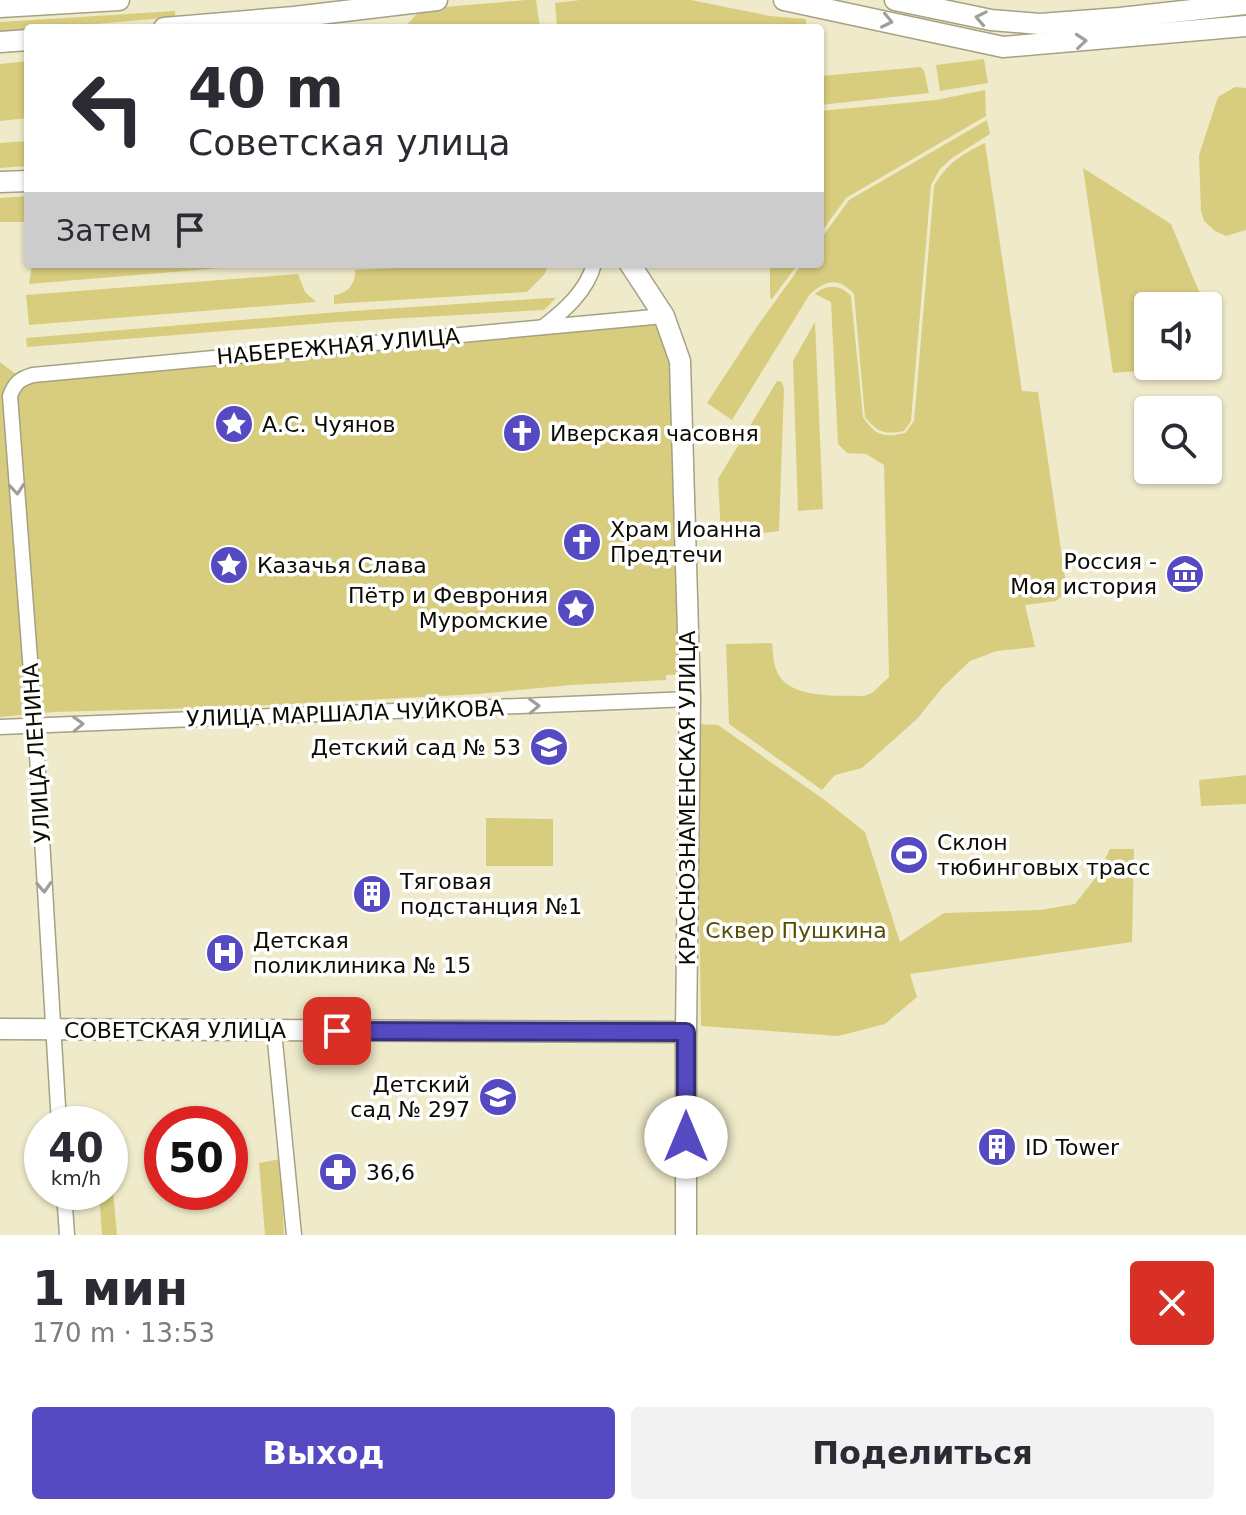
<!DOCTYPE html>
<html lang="ru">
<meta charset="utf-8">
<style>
:root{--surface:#fff;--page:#f2f2f3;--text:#2b2b33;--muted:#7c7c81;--accent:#554ac2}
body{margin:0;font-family:"DejaVu Sans",sans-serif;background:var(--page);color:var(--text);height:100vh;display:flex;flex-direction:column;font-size:30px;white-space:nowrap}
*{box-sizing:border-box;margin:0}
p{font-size:26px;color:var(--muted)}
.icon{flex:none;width:44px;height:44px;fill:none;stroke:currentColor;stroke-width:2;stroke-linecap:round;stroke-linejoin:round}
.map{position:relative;height:1235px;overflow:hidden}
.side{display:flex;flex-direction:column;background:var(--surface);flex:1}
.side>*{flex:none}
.top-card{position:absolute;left:24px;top:24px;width:800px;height:244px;border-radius:8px;box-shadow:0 2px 6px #0004;background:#fff;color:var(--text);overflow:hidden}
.buttons{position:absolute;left:1134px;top:292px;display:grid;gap:16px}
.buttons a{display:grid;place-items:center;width:88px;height:88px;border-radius:8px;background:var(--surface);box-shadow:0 2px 6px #0004;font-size:40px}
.speed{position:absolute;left:24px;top:1106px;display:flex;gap:16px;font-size:40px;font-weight:700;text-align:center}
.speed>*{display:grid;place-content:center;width:104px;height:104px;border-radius:50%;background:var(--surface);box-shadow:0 2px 6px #0004;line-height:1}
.speed small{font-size:20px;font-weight:400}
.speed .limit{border:12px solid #d22;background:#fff;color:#111}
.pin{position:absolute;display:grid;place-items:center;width:68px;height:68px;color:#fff;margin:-34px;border-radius:16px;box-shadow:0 4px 12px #0006}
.me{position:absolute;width:88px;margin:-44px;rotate:0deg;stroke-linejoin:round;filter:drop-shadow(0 0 6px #0008)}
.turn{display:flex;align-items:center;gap:28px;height:168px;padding:0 32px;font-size:36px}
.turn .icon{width:104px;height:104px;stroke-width:2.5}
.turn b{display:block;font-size:56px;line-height:68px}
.then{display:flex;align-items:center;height:76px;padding:0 32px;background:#0003;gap:16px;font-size:30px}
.round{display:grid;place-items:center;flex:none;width:84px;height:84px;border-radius:8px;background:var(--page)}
.overview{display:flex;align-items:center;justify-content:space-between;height:136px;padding:0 32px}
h1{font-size:48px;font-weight:800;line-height:60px}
.primary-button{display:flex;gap:16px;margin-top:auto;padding:16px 32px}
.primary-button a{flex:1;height:92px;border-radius:8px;background:var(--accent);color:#fff;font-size:32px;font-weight:800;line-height:92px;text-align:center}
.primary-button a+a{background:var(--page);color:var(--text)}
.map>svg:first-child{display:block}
</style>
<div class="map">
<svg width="1246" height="1235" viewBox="0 0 1246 1235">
<rect width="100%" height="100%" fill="#efebca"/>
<g fill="#d8cd7e">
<path d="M 527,0 L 536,0 L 540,28 L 404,28 L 421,9 Z"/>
<path d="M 580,0 L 691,0 L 770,16 L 806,19 L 806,28 L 557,28 L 555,3 Z"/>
<path d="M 175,11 L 175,17 L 50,28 L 28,28 L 28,30 L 0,32 L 0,22 Z"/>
<path d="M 984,59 L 988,83 L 940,91 L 936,65 Z"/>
<path d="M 28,61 L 28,118 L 0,121 L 0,64 Z"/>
<path d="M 921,67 L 924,71 L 929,93 L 820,105 L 820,76 Z"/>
<path d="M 1235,87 L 1246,88 L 1246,230 L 1226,236 L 1215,231 L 1204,221 L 1201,211 L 1199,155 L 1218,97 Z"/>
<path d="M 985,90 L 986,116 L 846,198 L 820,234 L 820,111 L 936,100 Z"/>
<path d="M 987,120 L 990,134 L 952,158 L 940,169 L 931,185 L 911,421 L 904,431 C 884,435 877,432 865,417 L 854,294 C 838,277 827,280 810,294 L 732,420 L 707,403 L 758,325 L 802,264 L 820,264 L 820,240 L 849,200 Z"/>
<path d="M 28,141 L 28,166 L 0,168 L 0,143 Z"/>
<path d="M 985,143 L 1022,391 L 1038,392 L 1067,591 L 1056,601 L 1025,605 L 1035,647 L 997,651 L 970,661 L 942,688 L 917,719 L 862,768 L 835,775 L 822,790 L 729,724 L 726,644 L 772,643 C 773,651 773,661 776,669 C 786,700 838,695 864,696 L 872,693 L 889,677 L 884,465 L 866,454 L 847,453 L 838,444 L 831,302 L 815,294 C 826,284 840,284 851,296 L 863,417 C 876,436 883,438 905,433 L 914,421 L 934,186 C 947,163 962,154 985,143 Z"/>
<path d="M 1083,168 L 1171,224 L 1205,306 L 1148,306 L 1148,366 L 1200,366 L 1113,373 Z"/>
<path d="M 28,196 L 28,222 L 0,222 L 0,198 Z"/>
<path d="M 32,264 L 268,264 L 29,284 Z"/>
<path d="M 476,264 L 548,264 L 548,266 L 544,275 L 527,292 L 334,304 L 334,295 C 347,294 356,284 355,270 Z"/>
<path d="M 770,264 L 798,264 L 772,299 L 770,298 Z"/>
<path d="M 298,274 L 305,292 L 316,302 L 29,325 L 26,295 Z"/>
<path d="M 548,298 L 556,298 L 544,310 L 338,322 L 27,347 L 26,338 L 338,312 Z"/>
<path d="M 664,316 L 680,361 L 690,674 L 666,675 L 666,680 L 571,685 L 478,694 L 236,707 L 54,712 L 0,717 L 0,362 L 21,378 Z"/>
<path d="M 815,322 L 823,509 L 798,511 L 793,361 Z"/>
<path d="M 777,381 L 782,382 L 784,389 L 779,531 L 735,537 L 721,534 L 718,479 Z"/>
<path d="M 696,724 L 718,725 L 826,801 L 865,832 L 900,942 L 944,913 L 1040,910 L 1075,904 L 1096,877 L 1110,849 L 1134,849 L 1132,942 L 910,974 L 917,997 L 885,1024 L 838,1036 L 701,1026 Z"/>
<path d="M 1246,775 L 1246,804 L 1201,806 L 1199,780 Z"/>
<path d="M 486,818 L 553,819 L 553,866 L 486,866 Z"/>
<path d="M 110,1156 L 117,1235 L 102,1235 L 99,1192 L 110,1192 Z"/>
<path d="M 280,1159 L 284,1235 L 265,1235 L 259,1163 Z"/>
</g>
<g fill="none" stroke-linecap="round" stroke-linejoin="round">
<defs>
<g id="street">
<path d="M 543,327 C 564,311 587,291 594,264"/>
<path d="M 0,727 L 690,699"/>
<path d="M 274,1031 L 294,1235"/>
<path d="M 59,1124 L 36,738 L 10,396 C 15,383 19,379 33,375 L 664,316"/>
<path d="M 64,1192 L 67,1235"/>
</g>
<g id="secondary">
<path d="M 784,0 L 1003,47 L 1246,26"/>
<path d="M 895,0 L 991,20 L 1040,24 L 1120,18 L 1246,4"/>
<path d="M 0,7 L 119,0"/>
<path d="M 164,28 L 294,17 L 437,0"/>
<path d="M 0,42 L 28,40"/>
<path d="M 0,182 L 28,181"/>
<path d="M 630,264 L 664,316 L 680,361 L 690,699 L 686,1032 L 686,1235"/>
<path d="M 0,1029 L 686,1032"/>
</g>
</defs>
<use href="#street" stroke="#a5a182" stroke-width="17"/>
<use href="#secondary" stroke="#a5a182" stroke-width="23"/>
<use href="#street" stroke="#fff" stroke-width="14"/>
<use href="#secondary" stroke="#fff" stroke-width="20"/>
</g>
<defs><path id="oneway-chevron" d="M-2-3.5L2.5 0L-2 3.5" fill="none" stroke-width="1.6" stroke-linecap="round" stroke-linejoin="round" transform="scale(2)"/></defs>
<g stroke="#9e9e9a">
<use href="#oneway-chevron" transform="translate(981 18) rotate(-169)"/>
<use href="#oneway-chevron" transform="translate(887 21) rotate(12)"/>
<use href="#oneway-chevron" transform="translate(1081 41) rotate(-5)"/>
<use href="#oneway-chevron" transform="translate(17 489) rotate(85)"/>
<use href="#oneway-chevron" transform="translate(534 706) rotate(-2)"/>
<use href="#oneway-chevron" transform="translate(78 724) rotate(-2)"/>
<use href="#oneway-chevron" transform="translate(44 887) rotate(87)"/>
</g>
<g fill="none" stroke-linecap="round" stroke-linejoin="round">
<defs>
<path id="route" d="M 337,1031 L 686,1032 L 686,1137"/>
</defs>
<use href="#route" stroke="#37307e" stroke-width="20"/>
<use href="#route" stroke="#554ac2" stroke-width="14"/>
</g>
<defs>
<symbol id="sight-disc" viewBox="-11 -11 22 22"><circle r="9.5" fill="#554ac2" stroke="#fff"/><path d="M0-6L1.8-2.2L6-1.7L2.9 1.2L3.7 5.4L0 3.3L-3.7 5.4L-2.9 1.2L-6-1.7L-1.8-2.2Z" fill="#fff"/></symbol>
<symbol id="church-disc" viewBox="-11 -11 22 22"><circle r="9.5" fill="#554ac2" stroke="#fff"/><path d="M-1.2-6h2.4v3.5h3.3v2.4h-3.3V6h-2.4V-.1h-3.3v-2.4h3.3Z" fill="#fff"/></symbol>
<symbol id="museum-disc" viewBox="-11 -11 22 22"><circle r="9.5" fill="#554ac2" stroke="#fff"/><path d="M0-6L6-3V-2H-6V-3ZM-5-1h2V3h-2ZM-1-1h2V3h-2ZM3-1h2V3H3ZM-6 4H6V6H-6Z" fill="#fff"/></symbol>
<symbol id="school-disc" viewBox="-11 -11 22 22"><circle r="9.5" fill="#554ac2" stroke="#fff"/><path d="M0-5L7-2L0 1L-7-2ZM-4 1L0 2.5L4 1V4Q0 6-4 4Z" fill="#fff"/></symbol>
<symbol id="stadium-disc" viewBox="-11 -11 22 22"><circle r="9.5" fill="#554ac2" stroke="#fff"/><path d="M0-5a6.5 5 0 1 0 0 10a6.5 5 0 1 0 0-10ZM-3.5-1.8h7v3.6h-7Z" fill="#fff"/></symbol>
<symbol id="building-disc" viewBox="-11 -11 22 22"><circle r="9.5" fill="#554ac2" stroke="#fff"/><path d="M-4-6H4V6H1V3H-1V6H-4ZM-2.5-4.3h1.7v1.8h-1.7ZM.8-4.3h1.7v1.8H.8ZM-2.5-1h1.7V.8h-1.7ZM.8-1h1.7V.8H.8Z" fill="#fff"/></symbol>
<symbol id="hospital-disc" viewBox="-11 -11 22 22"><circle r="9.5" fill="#554ac2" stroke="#fff"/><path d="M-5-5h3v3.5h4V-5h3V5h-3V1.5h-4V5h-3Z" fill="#fff"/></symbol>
<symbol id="pharmacy-disc" viewBox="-11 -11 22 22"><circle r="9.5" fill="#554ac2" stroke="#fff"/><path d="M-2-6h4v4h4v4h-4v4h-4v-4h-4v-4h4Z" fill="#fff"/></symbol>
</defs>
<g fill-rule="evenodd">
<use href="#sight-disc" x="212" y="402" width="44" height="44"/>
<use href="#church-disc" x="500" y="411" width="44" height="44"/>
<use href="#church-disc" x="560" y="520" width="44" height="44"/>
<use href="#sight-disc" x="207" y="543" width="44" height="44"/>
<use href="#museum-disc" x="1163" y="552" width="44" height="44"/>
<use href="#sight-disc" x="554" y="586" width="44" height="44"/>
<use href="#school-disc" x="527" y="725" width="44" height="44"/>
<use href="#stadium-disc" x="887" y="833" width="44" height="44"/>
<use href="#building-disc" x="350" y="872" width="44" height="44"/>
<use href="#hospital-disc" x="203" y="931" width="44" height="44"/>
<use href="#school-disc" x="476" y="1075" width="44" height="44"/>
<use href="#building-disc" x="975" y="1125" width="44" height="44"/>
<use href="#pharmacy-disc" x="316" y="1150" width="44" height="44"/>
</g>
<g text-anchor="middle" stroke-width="7" stroke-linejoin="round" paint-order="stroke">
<g font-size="22" fill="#0d0c03" stroke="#fff">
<text transform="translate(338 346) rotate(-5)" y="8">НАБЕРЕЖНАЯ УЛИЦА</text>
<text transform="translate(345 713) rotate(-2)" y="8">УЛИЦА МАРШАЛА ЧУЙКОВА</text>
<text transform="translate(36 753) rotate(-94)" y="8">УЛИЦА ЛЕНИНА</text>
<text transform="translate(687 798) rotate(-90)" y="8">КРАСНОЗНАМЕНСКАЯ УЛИЦА</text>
<text x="175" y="1038">СОВЕТСКАЯ УЛИЦА</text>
</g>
<g font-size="22" fill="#0d0c03" stroke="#fff" text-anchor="start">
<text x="262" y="432">А.С. Чуянов</text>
<text x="550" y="441">Иверская часовня</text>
<text x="610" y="537">Храм Иоанна<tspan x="610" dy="25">Предтечи</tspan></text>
<text x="1157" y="569" text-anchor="end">Россия -<tspan x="1157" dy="25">Моя история</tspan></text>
<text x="257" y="573">Казачья Слава</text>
<text x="548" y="603" text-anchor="end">Пётр и Феврония<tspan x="548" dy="25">Муромские</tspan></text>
<text x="521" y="755" text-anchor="end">Детский сад № 53</text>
<text x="937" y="850">Склон<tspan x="937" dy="25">тюбинговых трасс</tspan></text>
<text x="400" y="889">Тяговая<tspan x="400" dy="25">подстанция №1</tspan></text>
<text x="253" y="948">Детская<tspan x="253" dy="25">поликлиника № 15</tspan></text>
<text x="470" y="1092" text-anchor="end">Детский<tspan x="470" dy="25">сад № 297</tspan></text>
<text x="1025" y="1155">ID Tower</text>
<text x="366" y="1180">36,6</text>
</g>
<g font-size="22" fill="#564d03" stroke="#fff">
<text x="796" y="938">Сквер Пушкина</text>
</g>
</g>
</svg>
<div class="buttons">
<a><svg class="icon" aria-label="sound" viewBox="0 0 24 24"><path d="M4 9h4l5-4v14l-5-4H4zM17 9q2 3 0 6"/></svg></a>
<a><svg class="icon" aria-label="search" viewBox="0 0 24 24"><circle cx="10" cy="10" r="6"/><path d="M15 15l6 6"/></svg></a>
</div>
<div class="speed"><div>40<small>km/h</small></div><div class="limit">50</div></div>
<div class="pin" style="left:337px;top:1031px;background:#d93025"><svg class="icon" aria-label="arrive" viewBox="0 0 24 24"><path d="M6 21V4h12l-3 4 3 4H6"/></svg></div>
<svg class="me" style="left:686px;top:1137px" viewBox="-20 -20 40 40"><circle r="19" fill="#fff"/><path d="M0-13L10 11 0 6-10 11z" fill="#554ac2"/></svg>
<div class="top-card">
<div class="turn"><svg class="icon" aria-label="left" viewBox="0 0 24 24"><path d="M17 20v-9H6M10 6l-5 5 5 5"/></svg><div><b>40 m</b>Советская улица</div></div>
<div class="then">Затем<svg class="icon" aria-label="arrive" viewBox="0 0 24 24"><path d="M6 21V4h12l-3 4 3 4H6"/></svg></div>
</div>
</div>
<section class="side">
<div class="overview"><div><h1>1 мин</h1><p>170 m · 13:53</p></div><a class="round" style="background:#d93025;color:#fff"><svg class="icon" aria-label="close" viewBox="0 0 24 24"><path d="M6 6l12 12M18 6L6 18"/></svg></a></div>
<div class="primary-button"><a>Выход</a><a>Поделиться</a></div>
</section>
